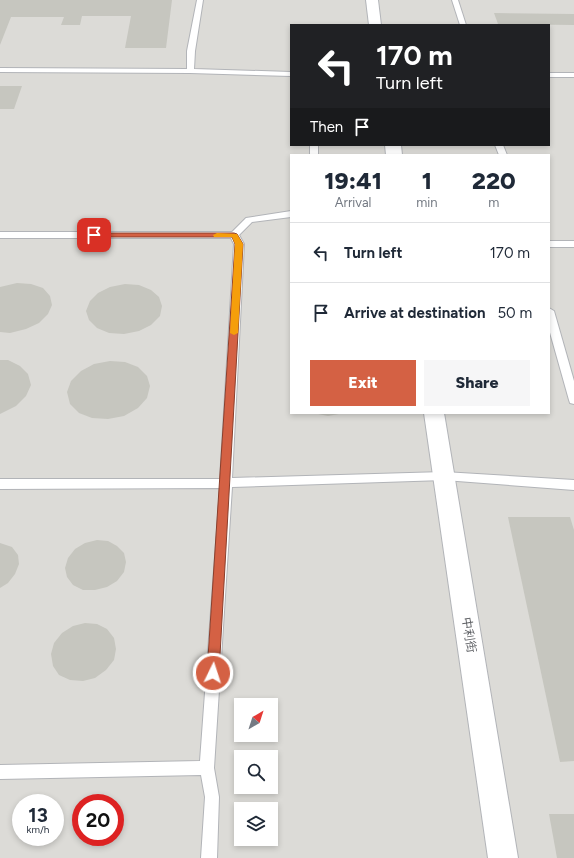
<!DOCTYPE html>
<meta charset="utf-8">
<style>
:root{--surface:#fff;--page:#f6f6f7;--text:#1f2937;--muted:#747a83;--line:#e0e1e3;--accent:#d46144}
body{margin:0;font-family:Figtree,"Noto Sans TC",sans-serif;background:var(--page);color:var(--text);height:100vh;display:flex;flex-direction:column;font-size:15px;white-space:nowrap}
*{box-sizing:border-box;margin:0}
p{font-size:13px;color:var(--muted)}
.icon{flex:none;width:22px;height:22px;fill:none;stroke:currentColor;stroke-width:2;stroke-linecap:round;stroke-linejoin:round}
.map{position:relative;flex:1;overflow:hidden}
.drawer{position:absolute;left:290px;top:154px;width:260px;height:260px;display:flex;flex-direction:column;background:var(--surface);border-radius:0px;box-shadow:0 2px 6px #0003}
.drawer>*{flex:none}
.hud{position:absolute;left:290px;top:24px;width:260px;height:122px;border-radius:0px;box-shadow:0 2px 6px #0003;background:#202124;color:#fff;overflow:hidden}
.needle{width:26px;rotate:39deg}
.tools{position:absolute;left:234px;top:698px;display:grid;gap:8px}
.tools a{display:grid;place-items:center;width:44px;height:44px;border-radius:0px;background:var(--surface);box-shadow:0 2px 6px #0003;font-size:20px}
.speed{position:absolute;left:12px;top:794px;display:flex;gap:8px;font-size:20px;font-weight:700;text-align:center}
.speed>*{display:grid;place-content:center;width:52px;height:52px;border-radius:50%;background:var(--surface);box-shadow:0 2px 6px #0003;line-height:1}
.speed small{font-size:10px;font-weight:400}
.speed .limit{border:6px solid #d22;background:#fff;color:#111}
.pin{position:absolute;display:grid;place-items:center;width:34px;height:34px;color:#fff;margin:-17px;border-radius:8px;box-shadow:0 2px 6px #0006}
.me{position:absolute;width:44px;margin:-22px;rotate:4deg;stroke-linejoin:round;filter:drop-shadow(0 0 3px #0008)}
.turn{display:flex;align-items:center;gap:14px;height:84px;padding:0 20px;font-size:18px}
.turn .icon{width:52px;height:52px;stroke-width:2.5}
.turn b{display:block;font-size:28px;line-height:34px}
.then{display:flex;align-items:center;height:38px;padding:0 20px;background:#0003;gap:8px;font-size:15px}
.eta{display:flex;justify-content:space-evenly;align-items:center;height:68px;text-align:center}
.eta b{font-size:24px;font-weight:800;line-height:28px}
.button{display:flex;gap:8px;margin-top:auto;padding:8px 20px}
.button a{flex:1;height:46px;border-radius:0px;background:var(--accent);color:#fff;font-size:16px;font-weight:800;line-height:46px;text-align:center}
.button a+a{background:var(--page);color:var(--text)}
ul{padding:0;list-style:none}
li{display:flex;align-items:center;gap:12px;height:60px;padding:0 20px;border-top:1px solid var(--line)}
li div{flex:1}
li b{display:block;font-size:15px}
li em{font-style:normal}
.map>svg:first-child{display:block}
</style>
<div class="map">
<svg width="574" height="858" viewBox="0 0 574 858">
<rect width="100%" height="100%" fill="#edece5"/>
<path fill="#dcdbd7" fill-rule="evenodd" d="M 0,0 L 574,0 L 574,858 L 0,858 ZM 291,25 L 549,25 L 549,145 L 291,145 ZM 291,155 L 549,155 L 549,413 L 291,413 ZM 241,705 L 271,705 L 271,735 L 241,735 ZM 241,757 L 271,757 L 271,787 L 241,787 ZM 21,803 L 55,803 L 55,837 L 21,837 ZM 81,803 L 115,803 L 115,837 L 81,837 ZM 241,809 L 271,809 L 271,839 L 241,839 Z"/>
<g fill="#c6c6bf">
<path d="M 0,0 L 172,0 L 166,48 L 125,48 L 131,16 L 82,16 L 80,25 L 61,25 L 64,17 L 11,17 L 0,45 Z"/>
<path d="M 494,13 L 574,14 L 574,25 L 498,24 Z"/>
<path d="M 0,86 L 22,86 L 14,109 L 0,109 Z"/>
<path d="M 17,283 L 31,284 L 43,288 L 50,296 L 52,305 L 48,314 L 39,323 L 26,329 L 10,333 L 0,332 L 0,287 Z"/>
<path d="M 125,284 L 139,285 L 151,290 L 159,297 L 162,306 L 160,316 L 151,325 L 139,331 L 124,334 L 109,333 L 97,328 L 89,320 L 86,311 L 90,301 L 98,293 L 110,287 Z"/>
<path d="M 0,360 L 8,360 L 20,366 L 28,374 L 31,385 L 26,396 L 16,406 L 0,414 Z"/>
<path d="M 110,361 L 125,362 L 138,367 L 147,376 L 150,386 L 147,398 L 138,408 L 124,416 L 108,419 L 92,418 L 79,413 L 70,404 L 67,392 L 71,381 L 81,371 L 94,364 Z"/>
<path d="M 313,413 L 339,413 L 339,414 L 328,416 Z"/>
<path d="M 508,517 L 570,517 L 574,530 L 574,761 L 560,762 Z"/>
<path d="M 97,540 L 108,541 L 117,546 L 124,553 L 126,562 L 124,572 L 117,581 L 107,587 L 95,590 L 83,590 L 73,585 L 67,577 L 65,568 L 68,558 L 75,549 L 85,543 Z"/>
<path d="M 0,543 L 12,547 L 18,555 L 19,564 L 15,574 L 8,583 L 0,588 Z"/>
<path d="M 85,623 L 97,624 L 107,629 L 114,638 L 116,649 L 114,660 L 106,670 L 95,678 L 83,681 L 70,680 L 59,675 L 53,666 L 51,654 L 54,643 L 62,633 L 73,626 Z"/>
<path d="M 549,814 L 574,814 L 574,858 L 557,858 Z"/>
</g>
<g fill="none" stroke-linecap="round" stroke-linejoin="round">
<defs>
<g id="lane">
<path d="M 197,0 L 203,0 L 195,51 L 194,69 L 291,72 L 291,76 L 190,73 L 0,72 L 0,68 L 187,69 L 187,51 Z"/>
<path d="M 452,0 L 458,0 L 466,25 L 460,25 Z"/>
<rect x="549" y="73" width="25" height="4"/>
<rect x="310" y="145" width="8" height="10"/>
<path d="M 495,145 L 503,145 L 507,155 L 499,155 Z"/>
<path d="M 291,211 L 291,217 L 252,222 L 239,235 L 244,244 L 232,478 L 444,472 L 574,480 L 574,490 L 444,480 L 232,487 L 214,768 L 219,797 L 217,858 L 201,858 L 205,797 L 201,775 L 0,779 L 0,765 L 200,761 L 220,488 L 0,489 L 0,479 L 220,479 L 234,244 L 231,238 L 0,238 L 0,232 L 232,232 L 246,218 Z"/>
<rect x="549" y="241" width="25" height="6"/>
<path d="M 549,308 L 554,311 L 574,381 L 574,404 L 570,403 L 569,400 L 549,329 Z"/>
</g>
<g id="street">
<path d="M 366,0 L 378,0 L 381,25 L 369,25 Z"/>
<path d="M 385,145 L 401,145 L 402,155 L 386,155 Z"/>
<path d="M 424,413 L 444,413 L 518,858 L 488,858 Z"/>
</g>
</defs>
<use href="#lane" stroke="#b2b4b8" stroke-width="2"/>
<use href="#street" stroke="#b2b4b8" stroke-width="2"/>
<use href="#lane" fill="#fff" fill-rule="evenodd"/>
<use href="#street" fill="#fff" fill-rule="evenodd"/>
</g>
<path fill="#d46144" stroke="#8a3f2c" d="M 94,233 L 234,233 L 237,234 L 243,244 L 219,673 L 217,677 L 213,678 L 209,677 L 207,673 L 235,244 L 232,237 L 91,237 L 91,234 Z"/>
<path fill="#f59e0b" d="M 217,233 L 237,234 L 243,244 L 238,333 L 234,335 L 230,333 L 235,244 L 232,237 L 214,237 L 213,235 Z"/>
<g text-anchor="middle" stroke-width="3" stroke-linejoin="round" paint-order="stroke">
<g font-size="12" fill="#5d5f63" stroke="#fff">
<text transform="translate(469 635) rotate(81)" y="4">中利街</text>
</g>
</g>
</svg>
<div class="tools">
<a><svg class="needle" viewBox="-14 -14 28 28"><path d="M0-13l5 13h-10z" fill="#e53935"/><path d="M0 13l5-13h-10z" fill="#747a83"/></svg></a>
<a><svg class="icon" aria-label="search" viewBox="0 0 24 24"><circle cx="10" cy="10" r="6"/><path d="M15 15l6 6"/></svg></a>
<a><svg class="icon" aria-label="layers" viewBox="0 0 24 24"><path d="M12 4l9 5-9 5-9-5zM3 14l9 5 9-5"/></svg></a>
</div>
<div class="speed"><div>13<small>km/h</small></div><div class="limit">20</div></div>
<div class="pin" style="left:94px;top:235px;background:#d93025"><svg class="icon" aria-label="arrive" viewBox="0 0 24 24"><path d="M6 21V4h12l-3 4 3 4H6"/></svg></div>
<svg class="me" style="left:213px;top:673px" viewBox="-20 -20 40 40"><circle r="17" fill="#d46144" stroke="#fff" stroke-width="3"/><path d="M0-11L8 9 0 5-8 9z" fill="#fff"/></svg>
<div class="hud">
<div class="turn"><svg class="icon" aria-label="left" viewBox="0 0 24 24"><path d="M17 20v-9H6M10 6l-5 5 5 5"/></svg><div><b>170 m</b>Turn left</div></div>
<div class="then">Then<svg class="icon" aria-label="arrive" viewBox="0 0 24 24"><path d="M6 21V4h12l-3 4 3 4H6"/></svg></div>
</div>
<section class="drawer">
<div class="eta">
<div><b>19:41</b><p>Arrival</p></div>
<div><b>1</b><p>min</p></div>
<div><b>220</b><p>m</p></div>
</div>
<ul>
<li><svg class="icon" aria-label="left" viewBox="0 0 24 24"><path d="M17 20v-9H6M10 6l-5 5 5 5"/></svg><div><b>Turn left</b></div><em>170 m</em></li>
<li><svg class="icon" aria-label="arrive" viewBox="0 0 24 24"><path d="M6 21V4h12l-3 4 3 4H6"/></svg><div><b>Arrive at destination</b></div><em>50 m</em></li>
</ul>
<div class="button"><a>Exit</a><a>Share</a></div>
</section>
</div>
